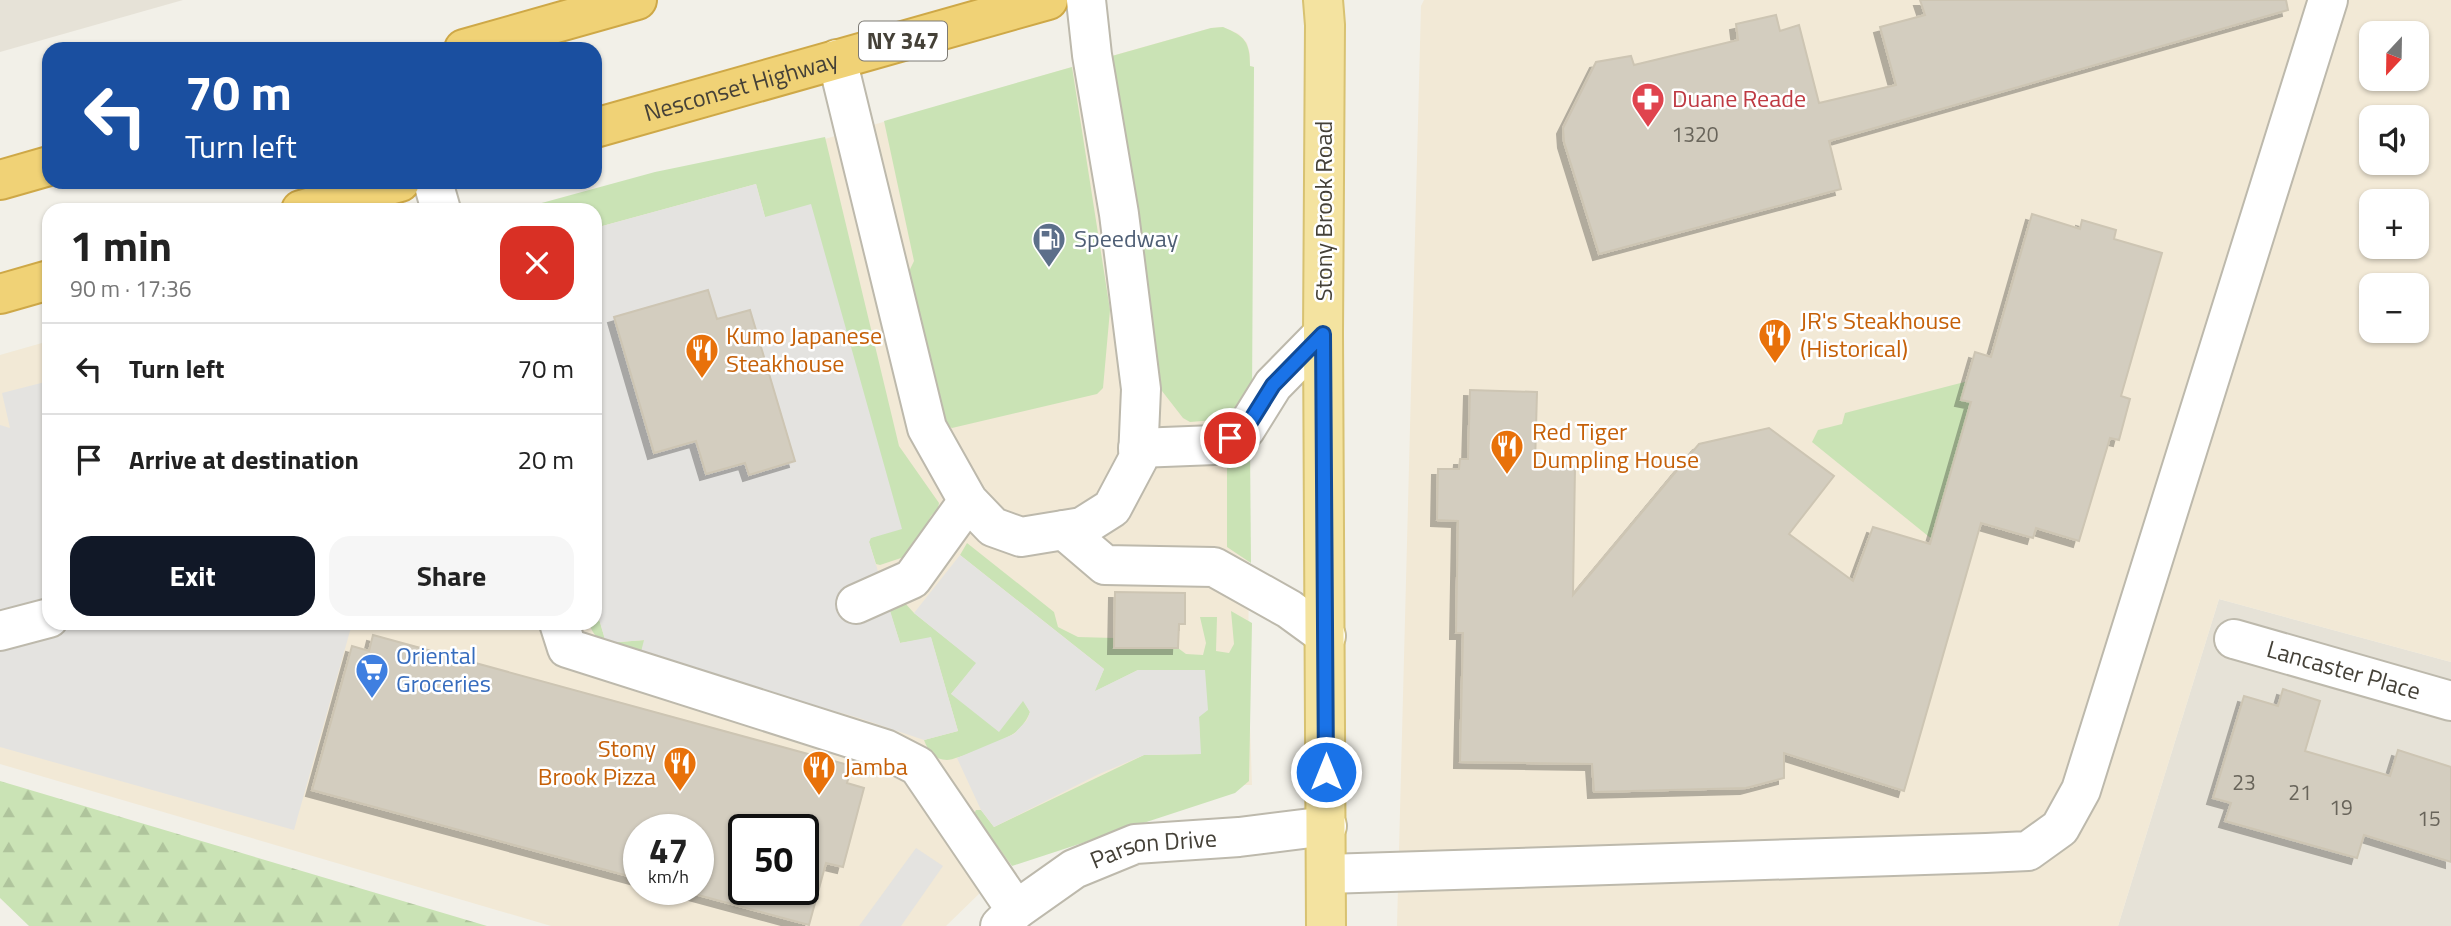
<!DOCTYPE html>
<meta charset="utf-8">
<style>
:root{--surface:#fff;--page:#f6f6f6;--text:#222;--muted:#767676;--line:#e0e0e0;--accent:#111827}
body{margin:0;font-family:"Titillium Web",sans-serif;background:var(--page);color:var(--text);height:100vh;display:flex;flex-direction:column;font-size:26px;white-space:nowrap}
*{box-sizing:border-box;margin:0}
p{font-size:23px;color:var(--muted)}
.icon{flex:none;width:38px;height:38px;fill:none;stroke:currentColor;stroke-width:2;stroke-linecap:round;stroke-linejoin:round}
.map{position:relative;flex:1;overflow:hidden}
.panel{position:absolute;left:42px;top:203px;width:560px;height:427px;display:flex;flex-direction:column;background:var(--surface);border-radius:21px;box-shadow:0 2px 5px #0004}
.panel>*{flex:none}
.top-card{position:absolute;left:42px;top:42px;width:560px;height:147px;border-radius:21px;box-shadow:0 2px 5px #0004;background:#1a4fa0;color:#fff;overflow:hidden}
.needle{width:46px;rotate:202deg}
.controls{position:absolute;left:2359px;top:21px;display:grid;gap:14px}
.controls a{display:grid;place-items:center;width:70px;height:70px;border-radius:14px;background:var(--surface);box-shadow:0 2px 5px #0004;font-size:35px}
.speed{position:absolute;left:623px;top:814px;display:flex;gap:14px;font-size:35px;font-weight:700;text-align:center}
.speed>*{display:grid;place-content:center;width:91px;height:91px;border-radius:50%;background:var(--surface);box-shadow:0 2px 5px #0004;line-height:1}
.speed small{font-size:18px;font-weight:400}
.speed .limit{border:4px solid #111;border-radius:10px;background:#fff;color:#111}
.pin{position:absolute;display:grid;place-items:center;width:60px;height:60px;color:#fff;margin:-30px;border:4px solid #fff;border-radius:50%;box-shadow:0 2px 7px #0007}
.me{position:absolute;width:77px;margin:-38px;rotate:0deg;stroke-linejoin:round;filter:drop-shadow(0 0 5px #0008)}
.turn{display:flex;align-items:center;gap:24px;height:147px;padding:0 28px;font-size:32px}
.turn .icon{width:91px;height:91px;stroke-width:2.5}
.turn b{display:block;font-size:49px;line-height:60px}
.round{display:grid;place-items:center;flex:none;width:74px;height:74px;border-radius:21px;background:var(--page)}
.summary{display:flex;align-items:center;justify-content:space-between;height:119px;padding:0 28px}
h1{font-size:42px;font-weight:700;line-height:52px}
.cta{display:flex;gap:14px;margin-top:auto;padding:14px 28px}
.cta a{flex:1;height:80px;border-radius:21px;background:var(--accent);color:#fff;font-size:28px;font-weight:700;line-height:80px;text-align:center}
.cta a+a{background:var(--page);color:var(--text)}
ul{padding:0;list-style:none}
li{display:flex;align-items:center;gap:21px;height:91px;padding:0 28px;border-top:2px solid var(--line)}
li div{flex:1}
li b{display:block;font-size:26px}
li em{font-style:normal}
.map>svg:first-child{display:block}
</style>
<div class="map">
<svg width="2451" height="926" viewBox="0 0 2451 926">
<defs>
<pattern id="forest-firs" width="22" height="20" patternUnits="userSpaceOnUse" patternTransform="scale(1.75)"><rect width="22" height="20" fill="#cae3b5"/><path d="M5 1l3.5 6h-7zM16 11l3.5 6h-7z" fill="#afc49c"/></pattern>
<filter id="shadow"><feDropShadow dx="-6" dy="6" stdDeviation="0" flood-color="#0004"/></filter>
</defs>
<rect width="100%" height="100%" fill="#f2f0e8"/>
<g fill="#e6e2d7">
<path d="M 0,0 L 183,0 L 0,52 Z"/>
<path d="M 2219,599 L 2451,662 L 2451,926 L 2118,926 Z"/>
</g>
<g fill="#f2e9d6" fill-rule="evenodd">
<path d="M 1424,0 L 2451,0 L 2451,662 L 2219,599 L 2118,926 L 1397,926 L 1421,6 ZM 2371,33 L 2417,33 L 2417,79 L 2371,79 ZM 2371,117 L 2417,117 L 2417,163 L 2371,163 ZM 2371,201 L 2417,201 L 2417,247 L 2371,247 ZM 2371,285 L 2417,285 L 2417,331 L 2371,331 Z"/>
<path d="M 1223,27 L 1239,34 L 1247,43 L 1250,54 L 1250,66 L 1254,67 L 1248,668 L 1252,785 L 1236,785 L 1021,853 L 946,926 L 551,926 L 0,764 L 0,355 L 49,341 L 49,623 L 595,623 L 595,210 L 516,210 L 811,143 L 1072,67 L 1211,28 ZM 639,830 L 698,830 L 698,889 L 639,889 ZM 744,830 L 803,830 L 803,889 L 744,889 Z"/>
</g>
<g fill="#cae3b5">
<path d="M 1223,27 C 1245,36 1250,42 1250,66 L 1254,67 L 1252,396 L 1227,419 L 1190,422 L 1183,418 L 1162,391 L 1112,56 L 1211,28 Z"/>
<path d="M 1072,67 L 1110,310 L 1103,388 L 1097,394 L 952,428 L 940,422 L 901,288 L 914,261 L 884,121 Z"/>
<path d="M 825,137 L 899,446 L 939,503 L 938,509 L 931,516 L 910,555 L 880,565 L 876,564 L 869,542 L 870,538 L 901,528 L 765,217 L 756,184 L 595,228 L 595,210 L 516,210 L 655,172 Z"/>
<path d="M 1976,379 L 1933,540 L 1812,442 L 1818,430 L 1842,424 L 1845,413 Z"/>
<path d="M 1250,445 L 1251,563 L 1227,547 L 1227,468 Z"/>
<path d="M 967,543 L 1054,612 L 1058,627 L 1078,637 L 1114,638 L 1114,648 L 1178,648 L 1186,654 L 1203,655 L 1206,643 L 1200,617 L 1217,617 L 1216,651 L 1229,653 L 1234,644 L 1231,611 L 1252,623 L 1249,781 L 1235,793 L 1012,866 L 974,814 L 976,810 L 981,810 L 994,827 L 1144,755 L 1200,754 L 1199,717 L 1205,671 L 1138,670 L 1094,692 L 1104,669 L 960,555 Z"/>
<path d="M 904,602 L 914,613 L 977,663 L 951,694 L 1024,701 L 1030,712 C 1027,720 1021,729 1013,734 C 1005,740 956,760 947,760 C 935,760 928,751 924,740 L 958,731 L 931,638 L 900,643 L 889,609 Z"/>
<path d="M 595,605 L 606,643 L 645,640 L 640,656 C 619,649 596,647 589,623 L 595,623 Z"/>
</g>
<path fill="url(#forest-firs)" d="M 0,781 L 487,926 L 29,926 L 0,898 Z"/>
<g fill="#e4e3e0">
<path d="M 756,184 L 765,217 L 811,204 L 902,529 L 871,538 L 869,542 L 900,643 L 931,637 L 958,731 L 924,740 L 859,718 L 640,656 L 644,640 L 606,643 L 595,605 L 595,228 Z"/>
<path d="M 49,381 L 49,623 L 355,623 L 350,631 L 294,830 L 0,747 L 0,425 L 10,428 L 2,393 Z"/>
<path d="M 960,555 L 1104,669 L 1095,691 L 1138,670 L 1205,670 L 1208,710 L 1199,717 L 1201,754 L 1144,755 L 1097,775 L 994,827 L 981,810 L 957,758 L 1014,734 L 1027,720 L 1030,712 L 1023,701 L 999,732 L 951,694 L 976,663 L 914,613 Z"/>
<path d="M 916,848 L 943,866 L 901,926 L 859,926 Z"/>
</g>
<g fill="#d3cdbf" stroke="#cdc5b3" stroke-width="2" fill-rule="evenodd" filter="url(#shadow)">
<path d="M 1920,0 L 2286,0 L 2288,10 L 1829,141 L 1841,189 L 1599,254 L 1564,142 L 1563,128 L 1596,62 L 1631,56 L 1634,65 L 1738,40 L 1736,24 L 1776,15 L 1780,31 L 1799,25 L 1819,103 L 1896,85 L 1880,27 L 1925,15 Z"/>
<path d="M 2032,214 L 2080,229 L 2082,220 L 2116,230 L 2114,239 L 2162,253 L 2121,396 L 2130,399 L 2119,440 L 2110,438 L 2079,541 L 2036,528 L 2033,538 L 1981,523 L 1904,791 L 1784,753 L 1784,778 L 1746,788 L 1594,792 L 1592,764 L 1460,762 L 1463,633 L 1456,633 L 1458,521 L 1437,520 L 1438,469 L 1459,469 L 1460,459 L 1468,459 L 1470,390 L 1537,392 L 1535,464 L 1575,466 L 1573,595 L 1699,444 L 1769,428 L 1834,476 L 1789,534 L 1853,581 L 1873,527 L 1930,544 L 1971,402 L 1961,400 L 1975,352 L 1991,357 Z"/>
<path d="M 708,290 L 717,319 L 750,310 L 795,461 L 749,475 L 745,463 L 706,474 L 696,441 L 654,453 L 614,317 Z"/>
<path d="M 1115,592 L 1185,593 L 1185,624 L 1179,624 L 1178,648 L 1114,648 Z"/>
<path d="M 373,635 L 852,766 L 847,783 L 864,788 L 843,867 L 826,863 L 809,925 L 676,889 L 698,889 L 698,830 L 639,830 L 639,879 L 312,790 L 352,646 L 369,651 ZM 744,830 L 803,830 L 803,889 L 744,889 Z"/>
<path d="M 2283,689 L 2320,701 L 2305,751 L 2390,776 L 2398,750 L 2451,767 L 2451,862 L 2364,835 L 2357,858 L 2225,821 L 2231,803 L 2213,798 L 2244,696 L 2278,706 Z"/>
</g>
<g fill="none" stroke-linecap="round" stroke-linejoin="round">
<defs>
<g id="minor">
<path d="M 837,59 L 927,428 L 968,501 L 993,527 L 1021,537 L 1082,527 L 1112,508 L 1138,459 L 1141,389 L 1119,214 L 1092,55 L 1086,0"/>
<path d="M 433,182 L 441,210"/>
<path d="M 1138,448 L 1215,445 L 1245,430 L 1273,385 L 1323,334"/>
<path d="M 1064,530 L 1105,565 L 1214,567 L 1289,609 L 1326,636"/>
<path d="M 856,604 L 912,579 L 968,501"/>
<path d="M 559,623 L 567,648 L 885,749 L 918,766 L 1016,910"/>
<path d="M 0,631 L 49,618"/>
<path id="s1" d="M 2234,639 L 2451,701"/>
<path d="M 1326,874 L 1986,853 L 2028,851 L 2060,828 L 2081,790 L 2328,0"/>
<path id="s2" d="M 1000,926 L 1016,910 L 1074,869 L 1135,844 L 1239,837 L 1327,826"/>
</g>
<path id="major" d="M 1323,0 L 1325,25 L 1323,334 L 1326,926"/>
<g id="highway">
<path d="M 464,49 L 637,0"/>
<path id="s3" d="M 595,128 L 1048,0"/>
<path d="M 0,180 L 49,166"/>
<path d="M 301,210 L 400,182"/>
<path d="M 0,294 L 49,280"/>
</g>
</defs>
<use href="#minor" stroke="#bdb9ac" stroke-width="42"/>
<use href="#major" stroke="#d8c271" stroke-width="42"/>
<use href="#highway" stroke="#cea847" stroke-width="42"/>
<use href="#minor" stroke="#fff" stroke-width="38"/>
<use href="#major" stroke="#f4e3a0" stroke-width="38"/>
<use href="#highway" stroke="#f0d276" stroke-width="38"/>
</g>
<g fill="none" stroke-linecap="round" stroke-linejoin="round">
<defs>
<path id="route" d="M 1230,438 L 1245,430 L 1273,385 L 1323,334 L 1326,772"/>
</defs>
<use href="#route" stroke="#114b97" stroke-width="18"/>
<use href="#route" stroke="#1a73e8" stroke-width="12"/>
</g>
<defs>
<symbol id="pharmacy-pin" viewBox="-11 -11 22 30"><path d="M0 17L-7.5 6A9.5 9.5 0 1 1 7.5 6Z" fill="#e0444e" stroke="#fff"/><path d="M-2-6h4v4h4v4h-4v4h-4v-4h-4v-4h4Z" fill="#fff"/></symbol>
<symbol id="fuel-pin" viewBox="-11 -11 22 30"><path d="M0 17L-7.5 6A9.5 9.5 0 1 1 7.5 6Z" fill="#5c6f8a" stroke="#fff"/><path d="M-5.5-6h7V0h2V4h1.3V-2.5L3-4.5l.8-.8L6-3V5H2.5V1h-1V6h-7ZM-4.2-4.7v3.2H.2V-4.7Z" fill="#fff"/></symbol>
<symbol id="restaurant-pin" viewBox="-11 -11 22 30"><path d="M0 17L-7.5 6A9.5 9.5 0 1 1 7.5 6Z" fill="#e8710a" stroke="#fff"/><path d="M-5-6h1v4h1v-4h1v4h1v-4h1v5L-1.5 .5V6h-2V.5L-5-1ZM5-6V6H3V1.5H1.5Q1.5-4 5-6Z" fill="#fff"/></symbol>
<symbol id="supermarket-pin" viewBox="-11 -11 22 30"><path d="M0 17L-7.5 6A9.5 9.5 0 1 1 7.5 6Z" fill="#3f7fe0" stroke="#fff"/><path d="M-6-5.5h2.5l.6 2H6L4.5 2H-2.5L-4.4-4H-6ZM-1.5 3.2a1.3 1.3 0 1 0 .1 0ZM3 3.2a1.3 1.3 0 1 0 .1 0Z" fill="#fff"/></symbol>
</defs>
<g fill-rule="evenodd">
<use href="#pharmacy-pin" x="1629" y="80" width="38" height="52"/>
<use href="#fuel-pin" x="1030" y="220" width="38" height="52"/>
<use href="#restaurant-pin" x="1756" y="316" width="38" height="52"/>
<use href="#restaurant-pin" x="683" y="331" width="38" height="52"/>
<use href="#restaurant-pin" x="1488" y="427" width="38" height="52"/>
<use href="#supermarket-pin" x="353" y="651" width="38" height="52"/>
<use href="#restaurant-pin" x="661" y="744" width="38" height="52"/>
<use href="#restaurant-pin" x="800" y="748" width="38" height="52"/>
</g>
<g text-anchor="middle" stroke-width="5" stroke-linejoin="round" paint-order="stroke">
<g font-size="21" fill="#68645a">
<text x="1695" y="142">1320</text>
<text x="2244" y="790">23</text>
<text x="2300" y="800">21</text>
<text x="2341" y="815">19</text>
<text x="2429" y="826">15</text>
</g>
<rect fill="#fff" stroke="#7d7a74" stroke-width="2" x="859" y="21.5" width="88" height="39" rx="5"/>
<g font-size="23" font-weight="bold" fill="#454138">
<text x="903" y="49">NY 347</text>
</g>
<g font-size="24" fill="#454138" stroke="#fff">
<text dy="8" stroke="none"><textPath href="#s3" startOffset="152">Nesconset Highway</textPath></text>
<text transform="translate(1324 211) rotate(-90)" y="8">Stony Brook Road</text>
<text dy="8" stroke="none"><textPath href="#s1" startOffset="114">Lancaster Place</textPath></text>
<text dy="8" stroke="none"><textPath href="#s2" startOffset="177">Parson Drive</textPath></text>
</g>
<g font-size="24" fill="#be3a42" stroke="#fff" text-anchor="start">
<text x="1672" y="107">Duane Reade</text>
</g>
<g font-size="24" fill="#4e5e75" stroke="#fff" text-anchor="start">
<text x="1074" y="247">Speedway</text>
</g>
<g font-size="24" fill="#c56008" stroke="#fff" text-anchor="start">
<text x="1800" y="329">JR's Steakhouse<tspan x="1800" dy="28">(Historical)</tspan></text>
<text x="726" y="344">Kumo Japanese<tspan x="726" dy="28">Steakhouse</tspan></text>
<text x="1532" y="440">Red Tiger<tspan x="1532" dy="28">Dumpling House</tspan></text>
<text x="656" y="757" text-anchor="end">Stony<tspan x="656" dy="28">Brook Pizza</tspan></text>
<text x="844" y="775">Jamba</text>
</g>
<g font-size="24" fill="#366cbe" stroke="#fff" text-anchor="start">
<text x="396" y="664">Oriental<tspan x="396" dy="28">Groceries</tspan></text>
</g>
</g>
</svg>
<div class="controls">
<a><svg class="needle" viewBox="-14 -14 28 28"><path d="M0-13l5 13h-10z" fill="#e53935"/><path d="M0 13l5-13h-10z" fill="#767676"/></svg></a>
<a><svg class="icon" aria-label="sound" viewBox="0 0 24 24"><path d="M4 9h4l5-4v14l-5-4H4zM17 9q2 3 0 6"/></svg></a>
<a>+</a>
<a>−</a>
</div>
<div class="speed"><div>47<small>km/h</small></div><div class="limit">50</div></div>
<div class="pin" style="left:1230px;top:438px;background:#d93025"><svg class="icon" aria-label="arrive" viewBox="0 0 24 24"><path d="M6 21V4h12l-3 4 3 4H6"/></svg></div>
<svg class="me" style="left:1326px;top:772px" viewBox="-20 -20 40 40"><circle r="17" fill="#1a73e8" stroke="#fff" stroke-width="3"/><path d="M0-11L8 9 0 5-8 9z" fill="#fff"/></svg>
<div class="top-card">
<div class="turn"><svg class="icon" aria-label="left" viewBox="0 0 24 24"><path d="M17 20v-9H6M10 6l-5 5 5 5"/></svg><div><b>70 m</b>Turn left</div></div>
</div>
<section class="panel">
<div class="summary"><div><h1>1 min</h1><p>90 m · 17:36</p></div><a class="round" style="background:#d93025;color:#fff"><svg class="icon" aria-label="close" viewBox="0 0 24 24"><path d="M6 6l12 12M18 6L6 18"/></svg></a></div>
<ul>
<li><svg class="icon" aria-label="left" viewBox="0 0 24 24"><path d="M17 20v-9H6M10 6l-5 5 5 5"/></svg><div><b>Turn left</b></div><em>70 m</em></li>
<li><svg class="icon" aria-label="arrive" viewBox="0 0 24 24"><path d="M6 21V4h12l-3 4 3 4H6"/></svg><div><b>Arrive at destination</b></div><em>20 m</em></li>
</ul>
<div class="cta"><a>Exit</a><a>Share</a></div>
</section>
</div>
